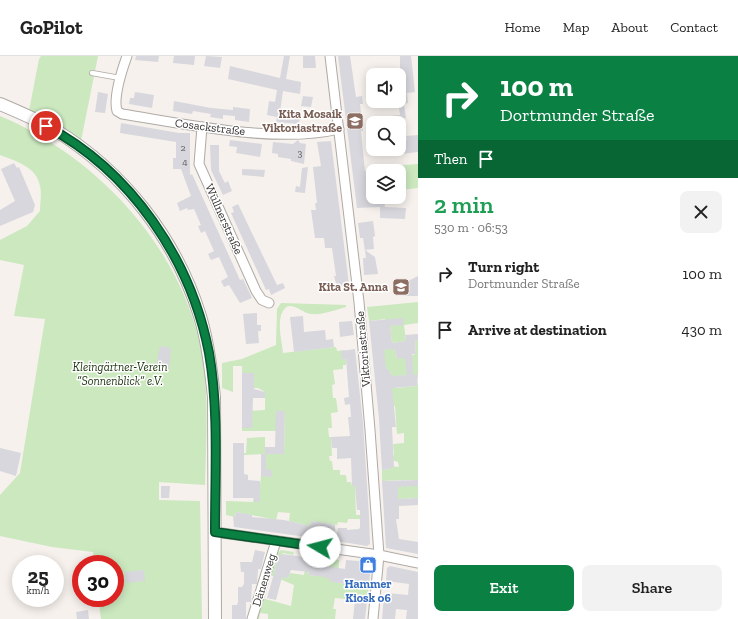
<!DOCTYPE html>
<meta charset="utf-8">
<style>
:root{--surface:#fff;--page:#f2f2f2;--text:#222;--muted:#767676;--line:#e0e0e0;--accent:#0b8043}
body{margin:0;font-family:"Zilla Slab",serif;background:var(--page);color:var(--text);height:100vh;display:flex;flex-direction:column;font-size:15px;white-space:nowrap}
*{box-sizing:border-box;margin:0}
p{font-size:13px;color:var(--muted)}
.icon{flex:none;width:22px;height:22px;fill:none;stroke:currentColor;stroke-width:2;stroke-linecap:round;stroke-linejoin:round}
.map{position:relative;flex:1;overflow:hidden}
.drawer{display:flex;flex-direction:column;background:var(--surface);width:320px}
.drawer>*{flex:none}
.top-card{background:#0b8043;color:#fff;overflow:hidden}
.controls{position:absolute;left:366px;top:12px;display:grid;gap:8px}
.controls a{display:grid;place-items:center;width:40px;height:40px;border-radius:8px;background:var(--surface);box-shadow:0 2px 10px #0003;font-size:20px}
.speed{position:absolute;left:12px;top:499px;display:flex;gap:8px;font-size:20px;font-weight:700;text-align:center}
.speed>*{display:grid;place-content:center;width:52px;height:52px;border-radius:50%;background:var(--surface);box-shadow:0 2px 10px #0003;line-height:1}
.speed small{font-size:10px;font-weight:400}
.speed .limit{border:6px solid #d22;background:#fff;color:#111}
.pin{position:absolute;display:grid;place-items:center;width:34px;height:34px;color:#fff;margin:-17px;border:2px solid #fff;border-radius:50%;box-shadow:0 1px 4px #0007}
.me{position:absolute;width:44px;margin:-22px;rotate:278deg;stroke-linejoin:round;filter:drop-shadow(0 0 3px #0008)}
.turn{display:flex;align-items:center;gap:14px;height:84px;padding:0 16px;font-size:18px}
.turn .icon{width:52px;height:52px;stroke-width:2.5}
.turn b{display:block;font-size:28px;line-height:34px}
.then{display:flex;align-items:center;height:38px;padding:0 16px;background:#0003;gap:8px;font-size:15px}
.round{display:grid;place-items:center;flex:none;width:42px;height:42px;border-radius:8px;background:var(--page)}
.headline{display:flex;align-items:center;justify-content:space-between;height:68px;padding:0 16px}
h1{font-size:24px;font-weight:600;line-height:30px;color:#1e9e55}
.cta{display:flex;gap:8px;margin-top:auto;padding:8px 16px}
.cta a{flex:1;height:46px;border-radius:8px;background:var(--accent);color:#fff;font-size:16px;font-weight:600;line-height:46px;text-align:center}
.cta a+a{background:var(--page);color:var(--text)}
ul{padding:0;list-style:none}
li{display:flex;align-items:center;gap:12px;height:56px;padding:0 16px}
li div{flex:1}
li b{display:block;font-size:15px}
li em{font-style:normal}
header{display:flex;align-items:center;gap:24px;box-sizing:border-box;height:56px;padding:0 20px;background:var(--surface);border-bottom:1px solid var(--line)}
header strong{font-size:19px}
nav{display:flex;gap:22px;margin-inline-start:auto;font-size:14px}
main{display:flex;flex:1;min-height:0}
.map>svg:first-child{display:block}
</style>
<header>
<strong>GoPilot</strong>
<nav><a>Home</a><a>Map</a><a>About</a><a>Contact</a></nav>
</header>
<main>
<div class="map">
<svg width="418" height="563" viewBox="0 0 418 563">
<rect width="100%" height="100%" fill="#f6f1ec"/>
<g fill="#cbe8bf">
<path d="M 41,0 L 98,0 L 81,85 L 29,55 L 39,3 Z"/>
<path d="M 0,60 C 99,101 186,196 203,304 C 209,345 206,387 205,429 L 159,426 L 159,444 L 200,445 L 202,563 L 101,563 L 98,542 L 115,542 L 115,508 L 95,508 L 93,496 L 52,491 L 0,480 L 0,439 L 20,417 L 45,263 L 14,260 L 24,209 L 0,204 L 0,184 L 27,170 L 40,155 C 40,147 42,137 40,130 C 37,111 16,105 0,99 Z"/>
<path d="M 418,108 L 418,132 L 399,134 L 399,115 L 390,115 L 389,110 Z"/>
<path d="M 418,246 L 418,267 L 404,269 L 406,285 L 392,287 L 390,270 L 386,270 L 385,263 L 369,265 L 367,251 Z"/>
<path d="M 281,247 L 346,249 L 346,251 C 335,254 323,259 311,258 C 303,257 297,249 288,250 C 274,258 282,284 283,297 L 334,291 L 336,291 L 337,295 L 345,294 L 345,299 L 342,304 L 346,303 L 346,309 L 343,309 L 343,313 L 333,314 L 335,328 L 332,329 L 333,342 L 336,342 L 338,356 L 331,357 L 332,372 L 328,372 L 329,381 L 331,381 L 332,400 L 329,400 L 330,405 L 332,405 L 333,414 L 340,414 L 340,419 L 346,419 L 347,426 L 351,426 L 352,430 L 355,430 L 356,459 L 360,459 L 360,463 L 348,463 L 347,467 L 338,466 L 337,469 L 311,465 L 310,470 L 289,465 L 290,457 L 278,456 L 276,464 L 236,456 L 235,461 L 226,459 L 226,445 L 253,446 L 255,430 L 260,430 L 261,420 L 271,420 L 271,414 L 266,414 L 266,398 L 284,398 L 285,356 L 276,355 L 276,375 L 242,375 L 242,372 L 252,372 L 252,360 L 249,355 L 265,354 L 265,336 L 258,332 L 254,332 L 254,317 L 242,317 L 242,310 L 233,310 L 233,336 L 222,332 L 222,307 L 242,303 L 276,289 L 277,253 Z"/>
<path d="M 418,284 L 418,319 L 395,320 L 396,332 L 417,330 L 418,325 L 418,424 L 403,424 L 403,430 L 418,430 L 418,442 L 398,443 L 398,428 L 402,426 L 402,424 L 382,425 L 382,414 L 391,413 L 391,410 L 399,411 L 398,406 L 391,404 L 394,398 L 393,388 L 404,387 L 404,377 L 397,378 L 395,350 L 391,350 L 391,317 L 389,317 L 388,313 L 386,313 L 382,292 L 395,293 L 397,303 L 416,298 L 415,285 Z"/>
<path d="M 265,381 L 265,398 L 244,399 L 244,397 L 246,397 L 247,382 Z"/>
<path d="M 281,494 L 294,496 L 293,499 L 283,497 L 279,501 L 274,518 L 288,522 L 290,517 L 304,519 L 306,503 L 310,503 L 308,519 L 319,520 L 321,505 L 323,505 L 324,502 L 339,504 L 338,527 L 369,530 L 367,545 L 335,542 L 333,553 L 336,553 L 335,563 L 268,563 L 268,558 L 260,557 L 259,563 L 256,563 L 262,542 L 291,550 L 294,529 L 270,519 L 277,498 Z"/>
</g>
<g fill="#d8d7dd" fill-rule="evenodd">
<path d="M 136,0 L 159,0 L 158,6 L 135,4 Z"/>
<path d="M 174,0 L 195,0 L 194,9 L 173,7 Z"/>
<path d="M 206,0 L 222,1 L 220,12 L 204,10 Z"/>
<path d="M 284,0 L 290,0 L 286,23 L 301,26 L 300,38 L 283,35 L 280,56 L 300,60 L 299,68 L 276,66 L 277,61 L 267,59 L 269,45 L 275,46 L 277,34 L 228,23 L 230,10 L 280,22 Z"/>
<path d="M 303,0 L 315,0 L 316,12 L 303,12 Z"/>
<path d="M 338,0 L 350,0 L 356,41 L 362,40 L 363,48 L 360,48 L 363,75 L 361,75 L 362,86 L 365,115 L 368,114 L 369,141 L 384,141 L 385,151 L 406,152 L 405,163 L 380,162 L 380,151 L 357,152 Z"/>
<path d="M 400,0 L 411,0 L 415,36 L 407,37 L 408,47 L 404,48 L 406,62 L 402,63 L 402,67 L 391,67 L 390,60 L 400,59 L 398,45 L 400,37 Z"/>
<path d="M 98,36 L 108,38 L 105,57 L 95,56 Z"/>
<path d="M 135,36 L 154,39 L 152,52 L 129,48 L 130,42 L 134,42 Z"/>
<path d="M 303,40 L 313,41 L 311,51 L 301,50 Z"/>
<path d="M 174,45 L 211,52 L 233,54 L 233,51 L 250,53 L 249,66 L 235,64 L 235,60 L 223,59 L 223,63 L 210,61 L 211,58 L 193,55 L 192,58 L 173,55 Z"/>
<path d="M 121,67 L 179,77 L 190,77 L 190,119 L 192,118 L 240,224 L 243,223 L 252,242 L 240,247 L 229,229 L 224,231 L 221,225 L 228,221 L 219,201 L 211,204 L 208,198 L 214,195 L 205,175 L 201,177 L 198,170 L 201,169 L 194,153 L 188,154 L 187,152 L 180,155 L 177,147 L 191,140 L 181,113 L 173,113 L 173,102 L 176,102 L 176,86 L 120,77 Z"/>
<path d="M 418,79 L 418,96 L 384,100 L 384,94 L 399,93 L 401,92 L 400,85 L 407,84 L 406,80 Z"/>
<path d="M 230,84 L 262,88 L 260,101 L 236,97 L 237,91 L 229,90 Z"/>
<path d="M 298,84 L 300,87 L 306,88 L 304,108 L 291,105 L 291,103 L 278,101 L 278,98 L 272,97 L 273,86 L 293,88 Z"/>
<path d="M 331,85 L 349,229 L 337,231 L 334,220 L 336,220 L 332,192 L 325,192 L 324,182 L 315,182 L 311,154 L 316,154 L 315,147 L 317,147 L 313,111 L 321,110 L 317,86 Z"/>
<path d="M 210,89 L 219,89 L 219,115 L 225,127 L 228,125 L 232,135 L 223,139 L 211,114 Z"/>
<path d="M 14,107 L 17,112 L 19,111 L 35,149 L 33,156 L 0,170 L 0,154 L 15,145 L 1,113 Z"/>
<path d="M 308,111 L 305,137 L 295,136 L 296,130 L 300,131 L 302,112 Z"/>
<path d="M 242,113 L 265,114 L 264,121 L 242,119 Z"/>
<path d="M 238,148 L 277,229 L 283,227 L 285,232 L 271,239 L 269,233 L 266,234 L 231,157 L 234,156 L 232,151 Z"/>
<path d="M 373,165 L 375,180 L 373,181 L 374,193 L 365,194 L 375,201 L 378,218 L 364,219 L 363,202 L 366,202 L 363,182 L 360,182 L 358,167 Z"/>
<path d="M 418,220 L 418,240 L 407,240 L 403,231 L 407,229 L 406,226 Z"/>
<path d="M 257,257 L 257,269 L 261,269 L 261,275 L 258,275 L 259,287 L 246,288 L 243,258 Z"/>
<path d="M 303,260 L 304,276 L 325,274 L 326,284 L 333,283 L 334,291 L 294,296 L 290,261 Z"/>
<path d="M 403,262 L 403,269 L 390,270 L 392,287 L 406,285 L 405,279 L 418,278 L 418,284 L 415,285 L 416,298 L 412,298 L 413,319 L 418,318 L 417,330 L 392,332 L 396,371 L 392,371 L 394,411 L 391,411 L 391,413 L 382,414 L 379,363 L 369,265 ZM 395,293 L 397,303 L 405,302 L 407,319 L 392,320 L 388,313 L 386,313 L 384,294 Z"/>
<path d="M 352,265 L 354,279 L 340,281 L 339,266 Z"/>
<path d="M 160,290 L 171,292 L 169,313 L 156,311 Z"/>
<path d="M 355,293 L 363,367 L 369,459 L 370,488 L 367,490 L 336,485 L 338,472 L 347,472 L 347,474 L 359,473 L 360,471 L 360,454 L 357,454 L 355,430 L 352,430 L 351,402 L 337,403 L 337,392 L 332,392 L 331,381 L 350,380 L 348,361 L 351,361 L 350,348 L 345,349 L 344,342 L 349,341 L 346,303 L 342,304 L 341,295 Z"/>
<path d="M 242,317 L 254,317 L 254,333 L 265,336 L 265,342 L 253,342 L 252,372 L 242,372 Z"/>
<path d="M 276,355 L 285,355 L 284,398 L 266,398 L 266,413 L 271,414 L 272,421 L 261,420 L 261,398 L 265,398 L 265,391 L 275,391 Z"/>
<path d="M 233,387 L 244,387 L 244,418 L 248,419 L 248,424 L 260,425 L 260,446 L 254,446 L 254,442 L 233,442 Z"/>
<path d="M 0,392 L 21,397 L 16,420 L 0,415 Z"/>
<path d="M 418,424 L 418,430 L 398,431 L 398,443 L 418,442 L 418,449 L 399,450 L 399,463 L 396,463 L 399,483 L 418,486 L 418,498 L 386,492 L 382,425 Z"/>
<path d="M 161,430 L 170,430 L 169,442 L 161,442 Z"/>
<path d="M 236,456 L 252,459 L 252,461 L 284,464 L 310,470 L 311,465 L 326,467 L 335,469 L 335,475 L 322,473 L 321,483 L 234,471 L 233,460 L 235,461 Z"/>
<path d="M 255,494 L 265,496 L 261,513 L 258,513 L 257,528 L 252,528 L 251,546 L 246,546 L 246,563 L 232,563 L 232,549 L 237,549 L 238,546 L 238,531 L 242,531 L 244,528 L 244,516 L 241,516 L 240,506 L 252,506 Z"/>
<path d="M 282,498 L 304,501 L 304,503 L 316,503 L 321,505 L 320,509 L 345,513 L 346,504 L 371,506 L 369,530 L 338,527 L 329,525 L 329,523 L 325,521 L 308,519 L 309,516 L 291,514 L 288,522 L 282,521 L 276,544 L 267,542 L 279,500 Z"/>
<path d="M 390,510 L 418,516 L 418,563 L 406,563 L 407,554 L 396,553 L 395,563 L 382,563 L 384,539 L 386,540 L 387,537 L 408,539 L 409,528 L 386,525 L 387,512 Z"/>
<path d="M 144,514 L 145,525 L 126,527 L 125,516 Z"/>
<path d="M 355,544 L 367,545 L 365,563 L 353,563 Z"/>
<path d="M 88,554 L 89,563 L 77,563 L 76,556 Z"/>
</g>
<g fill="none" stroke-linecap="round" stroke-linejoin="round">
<defs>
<path id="lane" d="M 92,17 L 120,22"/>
<g id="street">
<path d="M 127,0 C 122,14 113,41 117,55 L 122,58 C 185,68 276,88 339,73"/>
<path d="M 330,0 L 359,246 L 370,374 L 379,499 L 373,563"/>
<path d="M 202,71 L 199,108 L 256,235 L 262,244 L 269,247"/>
<path d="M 215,476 L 379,499 L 418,507"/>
<path d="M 252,563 L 276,485"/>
</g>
<path id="secondary" d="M 0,48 C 19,56 38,64 55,74 C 124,116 176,183 200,260 C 208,287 211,314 214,341 L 215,563"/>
</defs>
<use href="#lane" stroke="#afaaa6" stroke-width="6"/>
<use href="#street" stroke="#afaaa6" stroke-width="11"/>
<use href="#secondary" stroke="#afaaa6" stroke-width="14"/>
<use href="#lane" stroke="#fff" stroke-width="4.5"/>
<use href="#street" stroke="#fff" stroke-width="9"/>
<use href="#secondary" stroke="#fff" stroke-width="12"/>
</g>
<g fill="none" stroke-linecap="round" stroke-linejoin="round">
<defs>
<path id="route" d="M 46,70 C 131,115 191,203 209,297 C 219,353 215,418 215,476 L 320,491"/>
</defs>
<use href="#route" stroke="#07532c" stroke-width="10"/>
<use href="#route" stroke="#0b8043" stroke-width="7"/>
</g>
<defs>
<symbol id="school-square" viewBox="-11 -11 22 22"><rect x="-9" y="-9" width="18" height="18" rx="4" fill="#8d6e63" stroke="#fff"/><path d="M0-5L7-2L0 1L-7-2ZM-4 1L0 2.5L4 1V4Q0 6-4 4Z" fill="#fff"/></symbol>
<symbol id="shop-square" viewBox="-11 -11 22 22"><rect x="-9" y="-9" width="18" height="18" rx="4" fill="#3f7fe0" stroke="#fff"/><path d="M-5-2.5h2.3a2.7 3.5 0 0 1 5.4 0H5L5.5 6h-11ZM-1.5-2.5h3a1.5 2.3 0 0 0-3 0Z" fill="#fff"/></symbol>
</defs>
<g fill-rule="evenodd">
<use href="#school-square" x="345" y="55" width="20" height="20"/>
<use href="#school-square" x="391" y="221" width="20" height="20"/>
<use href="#shop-square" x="358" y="499" width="20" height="20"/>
</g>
<g text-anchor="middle" stroke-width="3" stroke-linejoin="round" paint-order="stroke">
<g font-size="10" fill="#5d5b5b">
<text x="183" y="95">2</text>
<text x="300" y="100">3</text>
<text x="185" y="109">4</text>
</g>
<g font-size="12" font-weight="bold" fill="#785e54" stroke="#fff" text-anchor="end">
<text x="342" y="62">Kita Mosaik<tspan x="342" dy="14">Viktoriastraße</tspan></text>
<text x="388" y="235">Kita St. Anna</text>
</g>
<g font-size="12" fill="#343230" stroke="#fff">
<text transform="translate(210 71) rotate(7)" y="4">Cosackstraße</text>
<text transform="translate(224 163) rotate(66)" y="4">Wüllnerstraße</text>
<text transform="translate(363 293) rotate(-95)" y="4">Viktoriastraße</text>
<text transform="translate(264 524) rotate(-73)" y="4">Dänenweg</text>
</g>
<g font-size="12" font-style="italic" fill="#1b340d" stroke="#fff">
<text x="120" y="315">Kleingärtner-Verein<tspan x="120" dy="14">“Sonnenblick” e.V.</tspan></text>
</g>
<g font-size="12" font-weight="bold" fill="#366cbe" stroke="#fff">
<text x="368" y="532">Hammer<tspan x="368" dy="14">Kiosk 06</tspan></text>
</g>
</g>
</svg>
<div class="controls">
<a><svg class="icon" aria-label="sound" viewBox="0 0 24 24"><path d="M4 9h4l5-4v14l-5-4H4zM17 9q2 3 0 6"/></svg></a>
<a><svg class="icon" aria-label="search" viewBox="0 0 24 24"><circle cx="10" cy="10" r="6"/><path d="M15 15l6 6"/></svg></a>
<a><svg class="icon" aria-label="layers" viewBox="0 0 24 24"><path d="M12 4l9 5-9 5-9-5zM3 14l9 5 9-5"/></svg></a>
</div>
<div class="speed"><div>25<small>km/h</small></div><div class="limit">30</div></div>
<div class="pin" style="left:46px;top:70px;background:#d93025"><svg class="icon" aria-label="arrive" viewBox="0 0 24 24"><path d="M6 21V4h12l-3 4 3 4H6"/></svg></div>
<svg class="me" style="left:320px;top:491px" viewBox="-20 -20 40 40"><circle r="19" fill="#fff"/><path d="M0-13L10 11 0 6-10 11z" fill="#0b8043"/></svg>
</div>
<section class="drawer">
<div class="top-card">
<div class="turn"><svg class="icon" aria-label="right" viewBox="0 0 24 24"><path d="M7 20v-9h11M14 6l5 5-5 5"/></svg><div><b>100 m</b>Dortmunder Straße</div></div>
<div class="then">Then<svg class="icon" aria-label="arrive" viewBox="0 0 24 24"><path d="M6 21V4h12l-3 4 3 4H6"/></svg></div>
</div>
<div class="headline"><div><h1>2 min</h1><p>530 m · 06:53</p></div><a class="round"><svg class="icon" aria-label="close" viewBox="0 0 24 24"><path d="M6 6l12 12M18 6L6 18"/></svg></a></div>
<ul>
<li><svg class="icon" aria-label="right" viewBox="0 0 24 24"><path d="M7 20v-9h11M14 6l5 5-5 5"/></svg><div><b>Turn right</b><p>Dortmunder Straße</p></div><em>100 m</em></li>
<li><svg class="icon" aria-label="arrive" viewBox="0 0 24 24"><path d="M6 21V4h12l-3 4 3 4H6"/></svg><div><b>Arrive at destination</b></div><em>430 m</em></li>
</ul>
<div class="cta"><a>Exit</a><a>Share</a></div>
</section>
</main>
